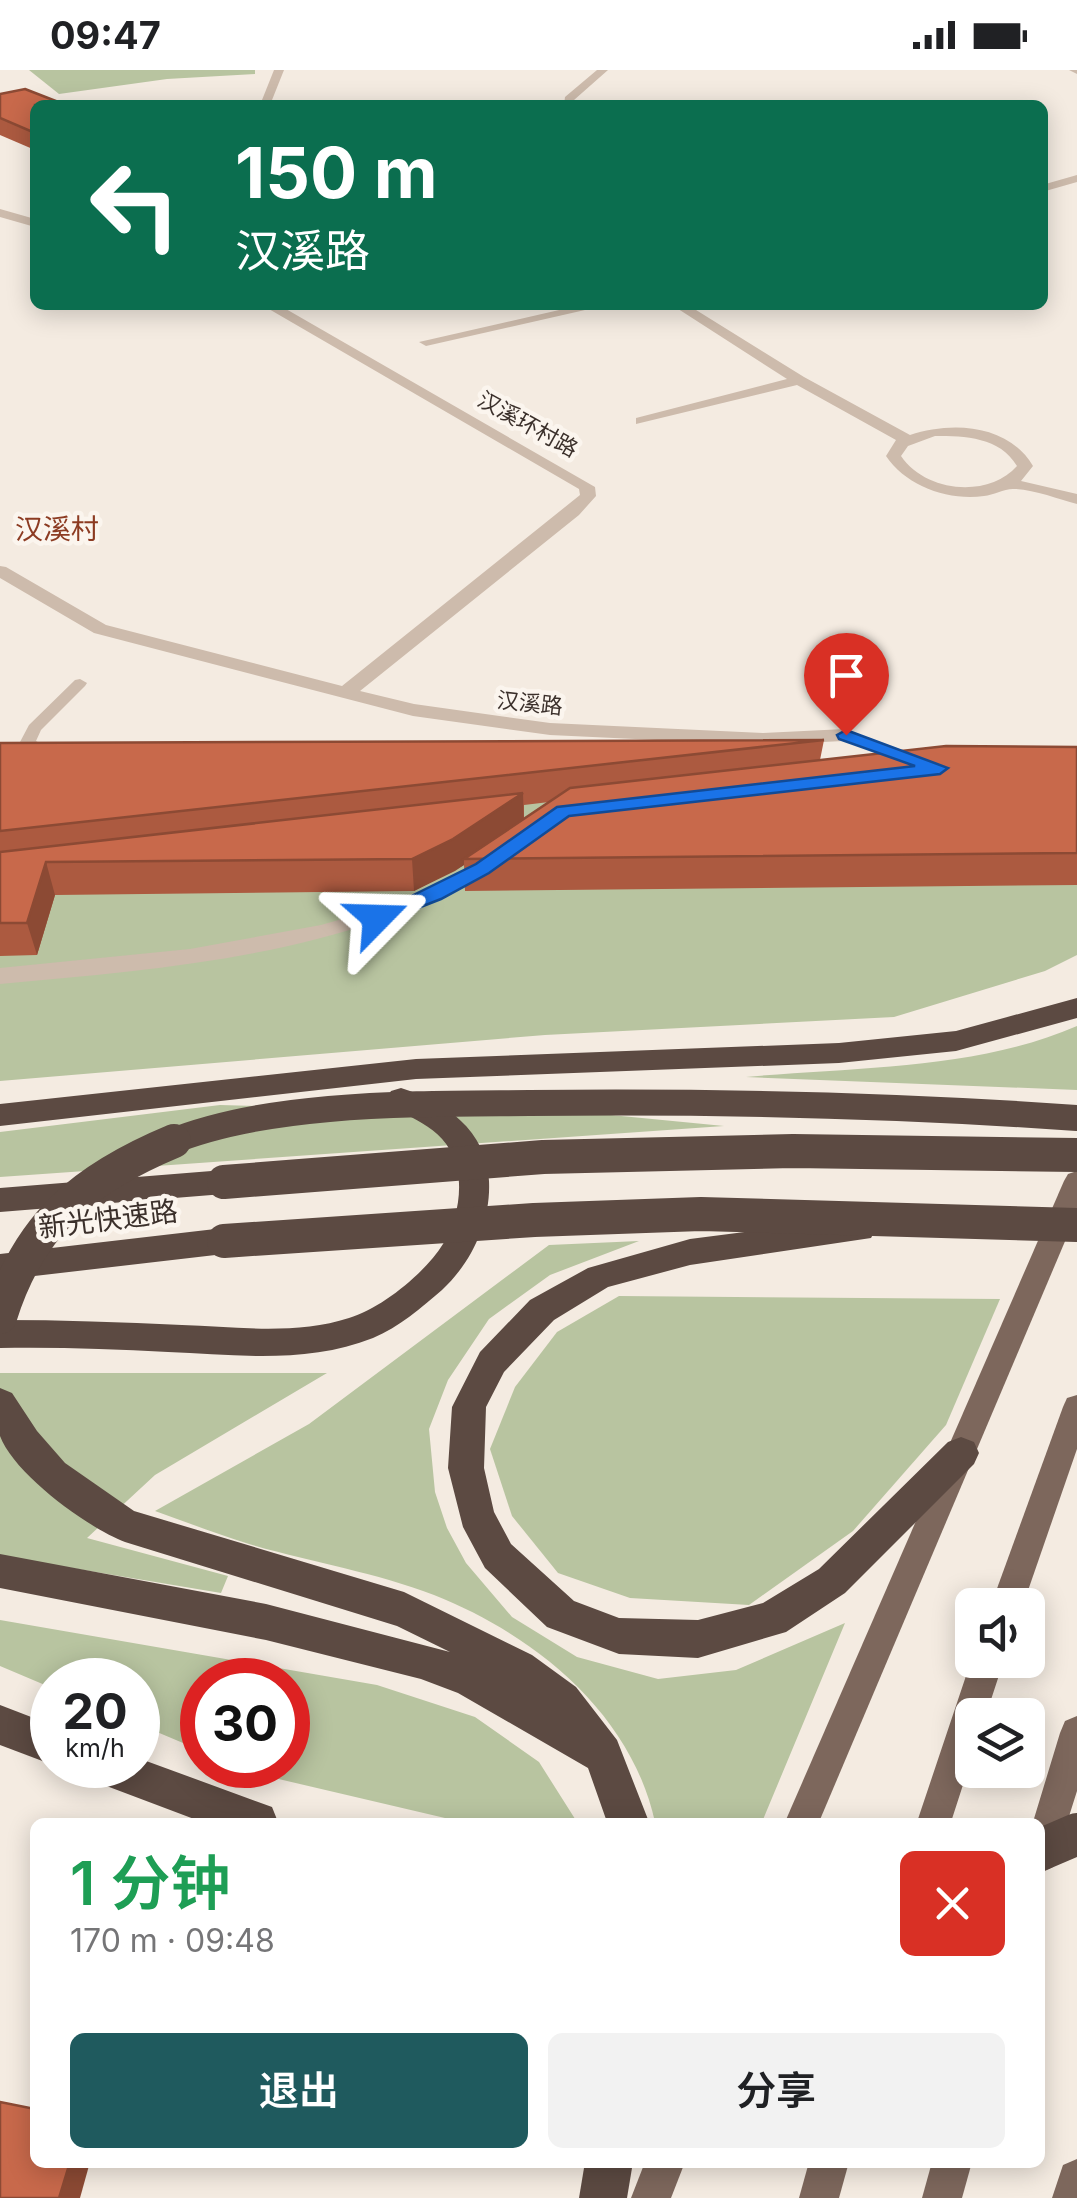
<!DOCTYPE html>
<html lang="zh">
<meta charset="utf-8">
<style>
:root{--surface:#fff;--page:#f2f2f2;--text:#202124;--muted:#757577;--accent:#1f5a5e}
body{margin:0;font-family:Inter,"Noto Sans SC",sans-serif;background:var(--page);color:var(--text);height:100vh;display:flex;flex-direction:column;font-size:38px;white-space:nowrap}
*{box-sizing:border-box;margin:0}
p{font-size:32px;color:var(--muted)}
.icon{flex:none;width:55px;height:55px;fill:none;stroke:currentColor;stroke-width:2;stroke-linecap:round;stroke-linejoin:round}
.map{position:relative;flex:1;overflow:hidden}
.details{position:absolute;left:30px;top:1748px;width:1015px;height:350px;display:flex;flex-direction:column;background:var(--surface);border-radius:15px;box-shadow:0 5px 25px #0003}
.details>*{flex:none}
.top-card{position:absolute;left:30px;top:30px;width:1018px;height:210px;border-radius:15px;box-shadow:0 5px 25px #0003;background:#0b6e4f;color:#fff;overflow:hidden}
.buttons{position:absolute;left:955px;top:1518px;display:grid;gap:20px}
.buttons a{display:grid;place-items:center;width:90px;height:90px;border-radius:15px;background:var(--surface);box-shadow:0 5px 25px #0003;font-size:50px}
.speed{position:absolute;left:30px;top:1588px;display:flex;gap:20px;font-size:50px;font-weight:700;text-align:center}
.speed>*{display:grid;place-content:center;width:130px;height:130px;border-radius:50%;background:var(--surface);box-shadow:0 5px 25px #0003;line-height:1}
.speed small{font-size:25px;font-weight:400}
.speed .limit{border:15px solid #d22;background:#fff;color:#111}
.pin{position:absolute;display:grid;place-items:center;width:85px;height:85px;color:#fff;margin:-102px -42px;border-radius:50% 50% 50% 0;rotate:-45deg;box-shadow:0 0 10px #0007}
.pin .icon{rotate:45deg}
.me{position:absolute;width:110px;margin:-55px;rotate:68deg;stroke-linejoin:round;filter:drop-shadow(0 0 8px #0008)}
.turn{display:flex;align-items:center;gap:35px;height:210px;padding:0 40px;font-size:45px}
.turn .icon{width:130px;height:130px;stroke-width:2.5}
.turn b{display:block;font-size:70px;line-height:85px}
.round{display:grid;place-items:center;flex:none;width:105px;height:105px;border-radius:15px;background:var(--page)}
.headline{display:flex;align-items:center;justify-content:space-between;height:170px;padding:0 40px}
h1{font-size:60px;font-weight:600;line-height:75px;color:#1e9e55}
.cta{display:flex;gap:20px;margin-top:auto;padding:20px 40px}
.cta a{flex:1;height:115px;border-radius:15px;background:var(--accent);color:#fff;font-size:40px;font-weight:600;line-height:115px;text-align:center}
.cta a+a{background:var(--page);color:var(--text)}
.status{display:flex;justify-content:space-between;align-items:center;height:70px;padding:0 50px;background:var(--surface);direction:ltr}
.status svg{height:28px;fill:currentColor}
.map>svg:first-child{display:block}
</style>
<div class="status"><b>09:47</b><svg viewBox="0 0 49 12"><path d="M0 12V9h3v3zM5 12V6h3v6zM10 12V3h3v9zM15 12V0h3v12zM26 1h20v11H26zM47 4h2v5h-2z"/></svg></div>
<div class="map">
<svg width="1077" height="2128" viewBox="0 0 1077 2128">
<rect width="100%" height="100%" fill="#f4ebe1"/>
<g fill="#b8c4a0">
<path d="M 29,0 L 255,0 L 255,4 L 167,9 L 59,24 Z"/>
<path d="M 1077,690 L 1077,885 L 1045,901 L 894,947 L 545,965 L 0,1011 L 0,732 Z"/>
<path d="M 1077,956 L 1077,1020 L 746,1007 C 854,997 976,1000 1077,956 Z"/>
<path d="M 220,1035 L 611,1045 L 724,1056 L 0,1107 L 0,1062 Z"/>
<path d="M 639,1171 L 550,1205 L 489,1249 L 448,1310 L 429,1359 L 435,1422 L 447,1458 L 466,1493 L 512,1547 L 577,1587 L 658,1609 L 736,1600 L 845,1553 L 762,1752 L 655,1752 C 631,1643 535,1565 434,1525 C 375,1502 310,1492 249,1474 C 217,1464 186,1452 155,1441 L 309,1354 L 549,1175 Z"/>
<path d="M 619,1226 L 1000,1229 L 946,1355 L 853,1461 L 749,1535 L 630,1528 L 558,1503 L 512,1446 L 490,1379 L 515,1317 L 557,1262 Z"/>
<path d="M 0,1303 L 327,1303 L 155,1405 L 87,1468 L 228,1506 L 221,1523 L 0,1486 Z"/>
<path d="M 0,1550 L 377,1615 L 475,1647 L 539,1692 L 577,1752 L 462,1752 L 253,1703 L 235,1695 L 288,1695 L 288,1610 L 202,1610 L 202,1681 L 138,1654 L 138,1610 L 52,1610 L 52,1618 L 0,1596 Z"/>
</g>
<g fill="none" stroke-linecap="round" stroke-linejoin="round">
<path fill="#cdbbac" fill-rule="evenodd" d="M 80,609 L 87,613 L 85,616 L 41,660 L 36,671 L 58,684 C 44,695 30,684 20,672 L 29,655 L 75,610 Z"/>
<g fill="#cdbbac" fill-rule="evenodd">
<path d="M 274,0 L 284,0 L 270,35 L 260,35 Z"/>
<path d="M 597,0 L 608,0 L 574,30 L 574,35 L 564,35 L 565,27 Z"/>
<path d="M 1069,0 L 1077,0 L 1077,4 Z"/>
<path d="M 1077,105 L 1077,112 L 1042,122 L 1042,115 Z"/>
<path d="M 0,139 L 35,149 L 35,157 L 0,147 Z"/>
<path d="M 262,235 L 279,235 L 595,417 L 596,426 L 579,445 L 360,621 L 414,634 L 550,653 L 763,663 L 845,659 L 933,692 L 923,698 L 843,671 L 763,675 L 550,665 L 413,646 L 94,563 L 0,508 L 0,496 L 6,497 L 106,555 L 342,616 L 580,425 L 579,419 Z"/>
<path d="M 581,235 L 607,235 L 426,276 L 419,272 Z"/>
<path d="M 672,235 L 688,235 L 804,307 L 910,365 C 952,351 1008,354 1033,396 L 1021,411 L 1077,424 L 1077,434 C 1058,429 1035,420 1015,419 C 1005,418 994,425 984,426 C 948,431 906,416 886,386 L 896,370 L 797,315 L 636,354 L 636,348 L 787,309 ZM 935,366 C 965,366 1000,367 1017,396 C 989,428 926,423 901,386 L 908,376 Z"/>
<path d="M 494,783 L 505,790 L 501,795 C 349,885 173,898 0,914 L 0,898 L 190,879 L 321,855 L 377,839 L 435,815 Z"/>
</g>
<g fill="#7d675c" fill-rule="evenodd">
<path d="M 1077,1101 L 1077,1143 L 819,1752 L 785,1752 L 1064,1111 L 1068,1104 Z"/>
<path d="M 1077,1325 L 1077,1379 L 1023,1535 L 991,1535 L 1063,1337 L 1067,1328 Z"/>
<path d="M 972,1588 L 1004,1590 L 986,1645 L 972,1645 L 972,1687 L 951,1752 L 917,1752 Z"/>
<path d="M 1077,1646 L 1077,1721 L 1053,1797 L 1041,1803 L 1040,1752 L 1033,1752 L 1060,1663 L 1065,1651 Z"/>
<path d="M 1077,2089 L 1077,2128 L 1052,2128 L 1063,2095 Z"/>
<path d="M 645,2092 L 685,2092 L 671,2128 L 631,2128 Z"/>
<path d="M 809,2092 L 849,2092 L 839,2128 L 799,2128 Z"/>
<path d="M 932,2092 L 972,2092 L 962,2128 L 922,2128 Z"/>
</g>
<g fill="#5c4a42" fill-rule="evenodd">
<path d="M 1077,928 L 1077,948 L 956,981 L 839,993 L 416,1009 L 0,1056 L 0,1034 L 416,989 L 839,973 L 956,961 Z"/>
<path d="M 401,1018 C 445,1031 487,1061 489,1111 C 491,1152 471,1193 442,1220 C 421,1238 399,1257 373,1268 C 308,1294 236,1285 168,1282 C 112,1279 56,1277 0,1278 L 0,1250 C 61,1250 122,1252 182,1255 C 236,1257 297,1265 349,1248 C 382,1238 425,1203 443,1174 C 458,1150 465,1113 453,1086 C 438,1050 397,1047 386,1029 L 391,1021 Z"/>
<path d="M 224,1100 L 235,1104 L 239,1112 L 235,1120 L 224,1124 L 0,1142 L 0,1118 Z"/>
<path d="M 860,1147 L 871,1150 L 876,1159 L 871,1168 L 690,1195 L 608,1217 L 554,1250 L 504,1302 L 486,1337 L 484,1398 L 494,1442 L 511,1474 L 574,1531 L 619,1548 L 698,1550 L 763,1533 L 819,1499 L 948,1372 L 961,1367 L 974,1372 L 979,1383 L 974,1394 L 845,1523 L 786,1562 L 698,1588 L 619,1584 L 547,1557 L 485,1498 L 463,1457 L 448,1398 L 452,1337 L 480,1282 L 530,1230 L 588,1198 L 690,1169 Z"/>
<path d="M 224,1158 L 235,1162 L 240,1171 L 235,1180 L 224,1184 L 0,1210 L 0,1184 Z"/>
<path d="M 0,1318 L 12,1323 L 37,1361 L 65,1393 L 134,1441 L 404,1522 L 532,1585 L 576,1617 L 617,1670 L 649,1752 L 607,1752 L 588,1698 L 458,1623 L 421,1609 L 266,1570 L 0,1518 L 0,1484 L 266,1534 L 450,1582 L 397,1556 L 125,1472 C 88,1458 14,1404 0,1366 C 0,1353 0,1332 0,1318 Z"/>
<path d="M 0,1635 L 52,1655 L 53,1695 L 0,1675 Z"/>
<path d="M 138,1688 L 272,1737 L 278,1752 L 202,1752 L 88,1709 L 82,1695 L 138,1695 Z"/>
<path d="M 585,2092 L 633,2092 L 627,2128 L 579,2128 Z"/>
</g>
<path stroke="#5c4a42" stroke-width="26" d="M 168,1073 C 269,1031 420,1034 529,1033 C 712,1031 895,1035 1077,1048"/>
<g stroke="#5c4a42" stroke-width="34">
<path d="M 224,1112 L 543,1087 L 793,1081 L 1077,1085"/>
<path d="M 224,1171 L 534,1150 L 701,1144 L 1077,1155"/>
<path d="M 0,1247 C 29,1153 85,1108 174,1071"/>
</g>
<path stroke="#5c4a42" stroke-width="42" d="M 1040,1780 L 1077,1764"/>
</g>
<g fill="#ac5a40" fill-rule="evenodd">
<path d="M 0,24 L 35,35 L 35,80 L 0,65 Z"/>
<path d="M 824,670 L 820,690 L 1077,677 L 1077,815 L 465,821 L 464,795 L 414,821 L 55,825 L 37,885 L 0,886 L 0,673 ZM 549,732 L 524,749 L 524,735 Z"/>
</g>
<g fill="#8c4a34">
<path d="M 523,723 L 524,755 L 464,789 L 464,795 L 455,801 L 414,821 L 412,789 Z"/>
<path d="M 46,792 L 55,825 L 37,885 L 27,853 Z"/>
<path d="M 70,2092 L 90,2092 L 80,2128 L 59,2128 Z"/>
</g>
<g fill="#c8694b" stroke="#8c4a34" stroke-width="2.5">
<path d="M 25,19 L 66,35 L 35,35 L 35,63 L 0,48 L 0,24 Z"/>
<path d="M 824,670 L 0,761 L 0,673 Z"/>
<path d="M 946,676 L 1077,677 L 1077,783 L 464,789 L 570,718 Z"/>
<path d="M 523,723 L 453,769 L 412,789 L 46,792 L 27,853 L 0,853 L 0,782 Z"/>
<path d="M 0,2032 L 35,2039 L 35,2092 L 70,2092 L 59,2128 L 0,2128 Z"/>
</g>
<path fill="#1a73e8" stroke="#114b97" stroke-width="2.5" d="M 846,660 L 948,698 L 940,704 L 569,746 L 489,803 L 441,829 L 377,854 L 367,848 L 476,794 L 557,737 L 915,696 L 839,669 L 837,665 Z"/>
<g text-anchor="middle" stroke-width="9" stroke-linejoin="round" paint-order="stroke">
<g font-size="22" fill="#3b302b" stroke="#fbf5ee">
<text transform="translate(528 354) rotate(29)" y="8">汉溪环村路</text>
<text transform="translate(530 633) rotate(6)" y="8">汉溪路</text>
</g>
<g font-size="28" fill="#8c3b22" stroke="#fbf5ee">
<text x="57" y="469">汉溪村</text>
</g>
<g font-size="28" fill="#3b302b" stroke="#fbf5ee">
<text transform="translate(108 1149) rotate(-7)" y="10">新光快速路</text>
</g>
</g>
</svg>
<div class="buttons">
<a><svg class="icon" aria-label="sound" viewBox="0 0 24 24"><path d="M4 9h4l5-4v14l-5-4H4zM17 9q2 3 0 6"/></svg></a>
<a><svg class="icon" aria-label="layers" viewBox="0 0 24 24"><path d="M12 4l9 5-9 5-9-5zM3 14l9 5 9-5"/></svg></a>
</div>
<div class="speed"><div>20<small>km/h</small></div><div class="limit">30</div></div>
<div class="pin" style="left:846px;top:665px;background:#d93025"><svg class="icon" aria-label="arrive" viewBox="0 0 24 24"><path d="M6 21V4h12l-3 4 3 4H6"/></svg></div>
<svg class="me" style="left:377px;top:848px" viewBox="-20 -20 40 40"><path d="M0-17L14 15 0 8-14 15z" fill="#1a73e8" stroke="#fff" stroke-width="4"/></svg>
<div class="top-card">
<div class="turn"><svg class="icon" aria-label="left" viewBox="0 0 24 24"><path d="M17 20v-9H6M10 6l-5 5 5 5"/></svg><div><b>150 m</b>汉溪路</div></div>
</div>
<section class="details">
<div class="headline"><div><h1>1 分钟</h1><p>170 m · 09:48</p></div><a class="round" style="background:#d93025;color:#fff"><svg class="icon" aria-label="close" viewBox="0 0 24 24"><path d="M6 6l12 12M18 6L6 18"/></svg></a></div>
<div class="cta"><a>退出</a><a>分享</a></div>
</section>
</div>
